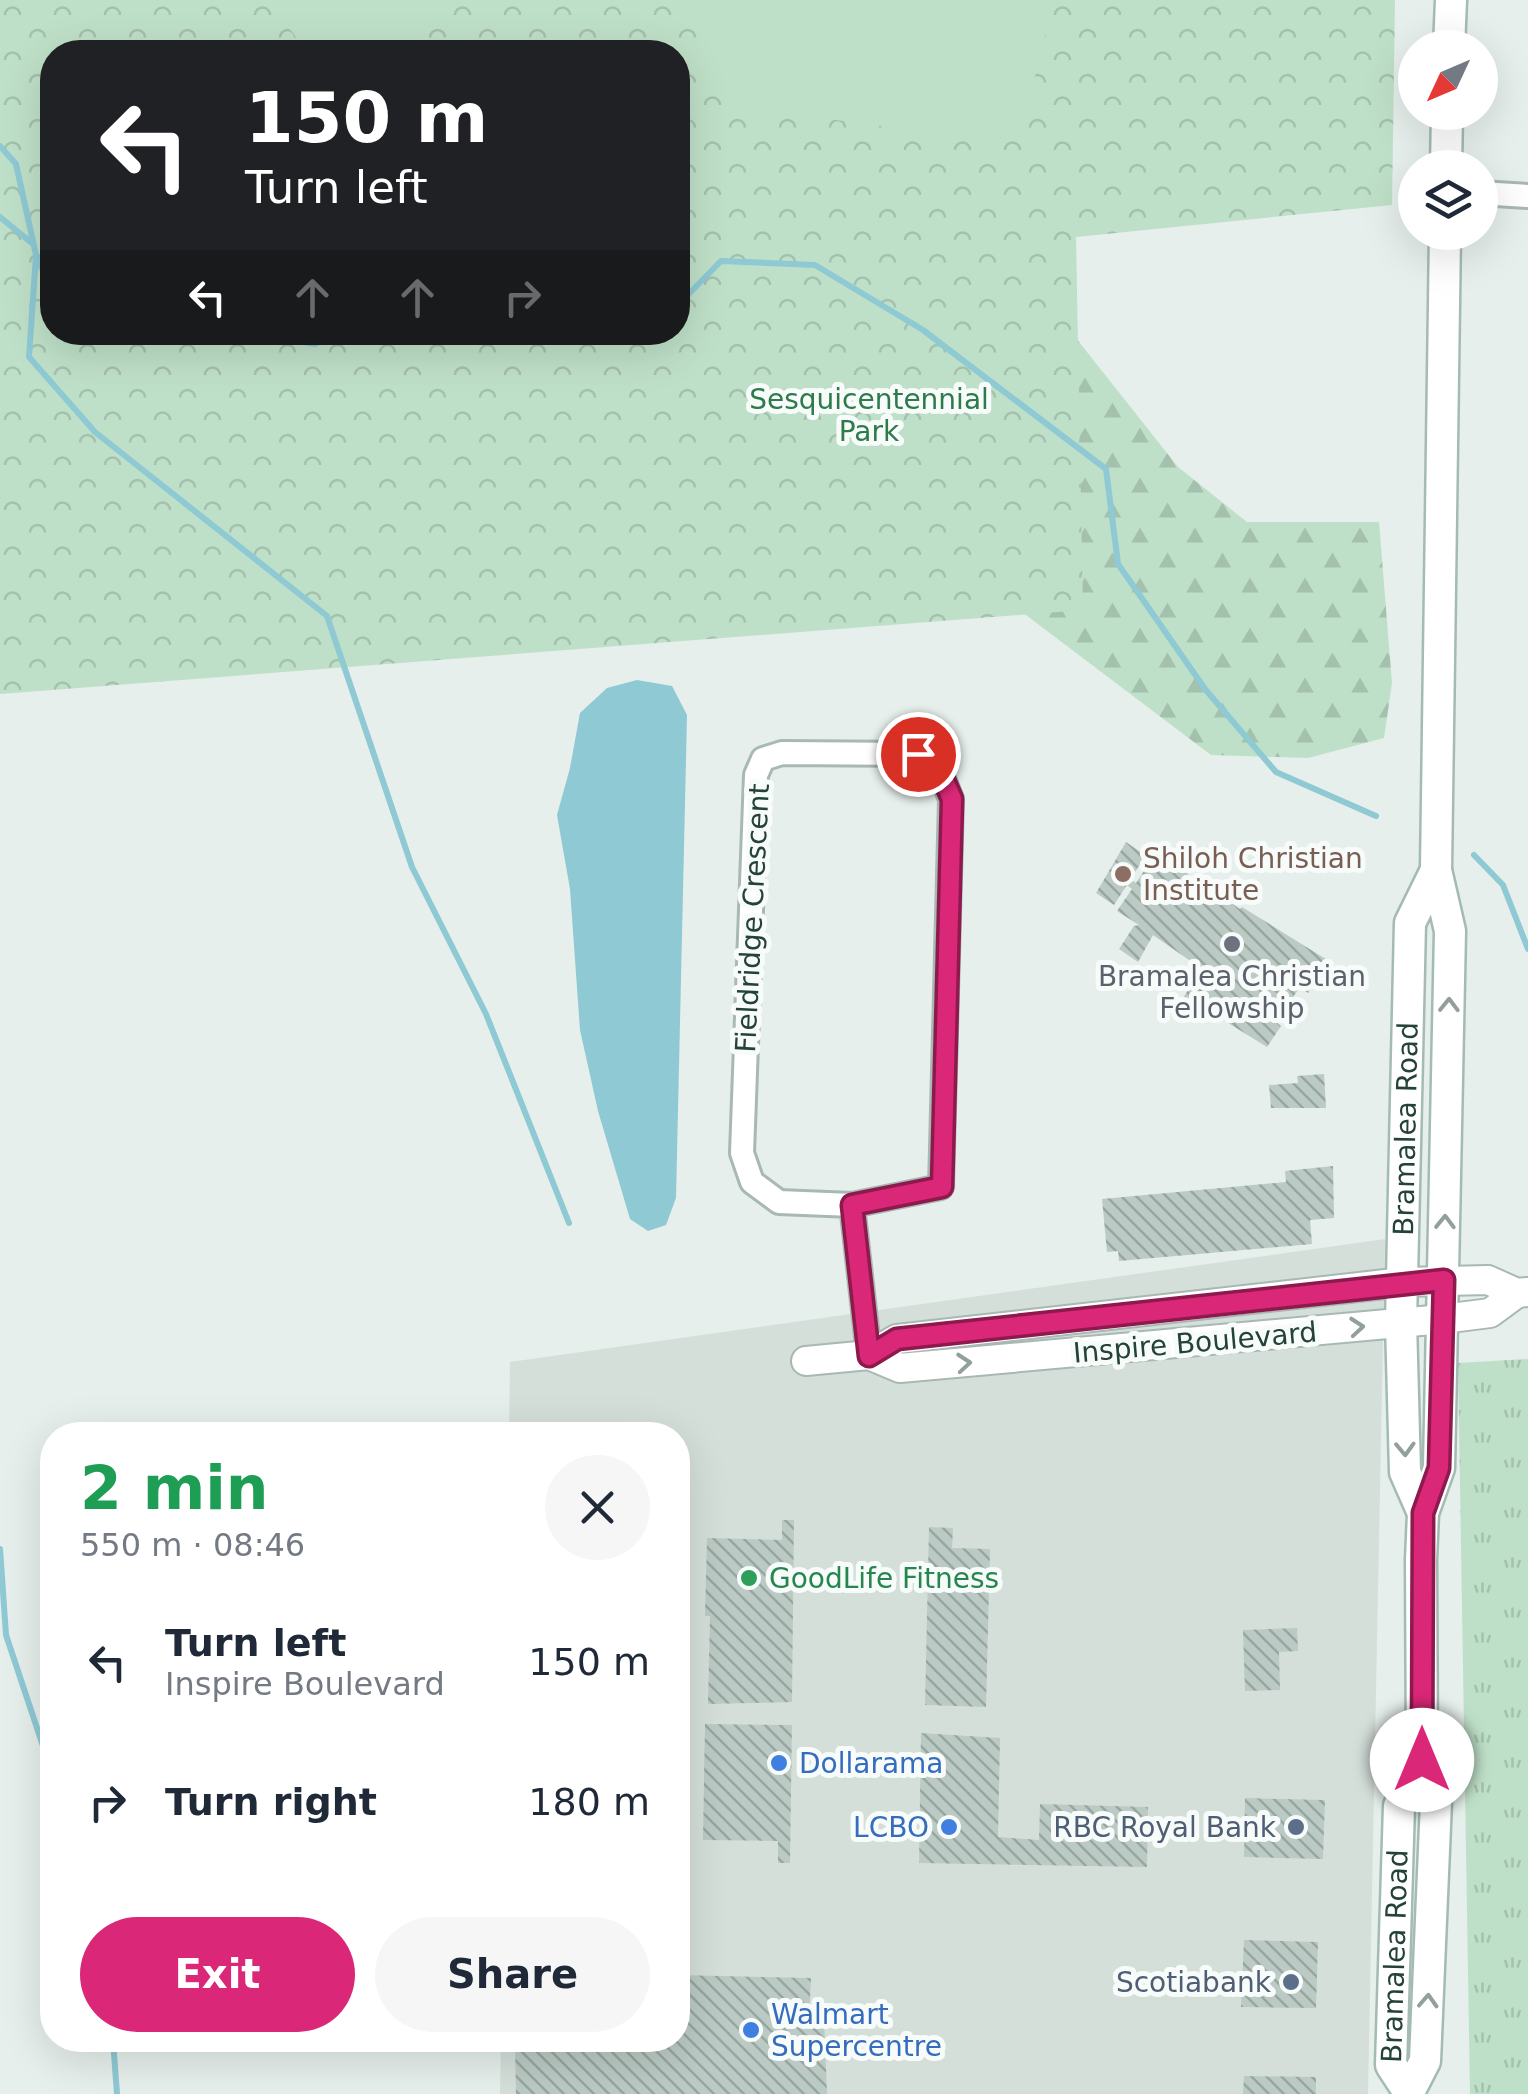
<!DOCTYPE html>
<meta charset="utf-8">
<style>
:root{--surface:#fff;--page:#f6f6f7;--text:#1f2937;--muted:#747a83;--accent:#db2777}
body{margin:0;font-family:"DejaVu Sans",sans-serif;background:var(--page);color:var(--text);height:100vh;display:flex;flex-direction:column;font-size:38px;white-space:nowrap}
*{box-sizing:border-box;margin:0}
p{font-size:32px;color:var(--muted)}
.icon{flex:none;width:55px;height:55px;fill:none;stroke:currentColor;stroke-width:2;stroke-linecap:round;stroke-linejoin:round}
.map{position:relative;flex:1;overflow:hidden}
.panel{position:absolute;left:40px;top:1422px;width:650px;height:630px;display:flex;flex-direction:column;background:var(--surface);border-radius:40px;box-shadow:0 10px 40px #0002}
.panel>*{flex:none}
.banner{position:absolute;left:40px;top:40px;width:650px;height:305px;border-radius:40px;box-shadow:0 10px 40px #0002;background:#202124;color:#fff;overflow:hidden}
.needle{width:65px;rotate:226deg}
.controls{position:absolute;left:1398px;top:30px;display:grid;gap:20px}
.controls a{display:grid;place-items:center;width:100px;height:100px;border-radius:50%;background:var(--surface);box-shadow:0 10px 40px #0002;font-size:50px}
.pin{position:absolute;display:grid;place-items:center;width:85px;height:85px;color:#fff;margin:-42px;border:5px solid #fff;border-radius:50%;box-shadow:0 2px 10px #0007}
.me{position:absolute;width:110px;margin:-55px;rotate:0deg;stroke-linejoin:round;filter:drop-shadow(0 0 8px #0008)}
.turn{display:flex;align-items:center;gap:35px;height:210px;padding:0 40px;font-size:45px}
.turn .icon{width:130px;height:130px;stroke-width:2.5}
.turn b{display:block;font-size:70px;line-height:85px}
.lanes{display:flex;align-items:center;height:95px;padding:0 40px;background:#0003;justify-content:center;gap:50px;direction:ltr}
.lanes .off{opacity:.35}
.round{display:grid;place-items:center;flex:none;width:105px;height:105px;border-radius:52px;background:var(--page)}
.head{display:flex;align-items:center;justify-content:space-between;height:170px;padding:0 40px}
h1{font-size:60px;font-weight:800;line-height:75px;color:#1e9e55}
.action{display:flex;gap:20px;margin-top:auto;padding:20px 40px}
.action a{flex:1;height:115px;border-radius:60px;background:var(--accent);color:#fff;font-size:40px;font-weight:800;line-height:115px;text-align:center}
.action a+a{background:var(--page);color:var(--text)}
ul{padding:0;list-style:none}
li{display:flex;align-items:center;gap:30px;height:140px;padding:0 40px}
li div{flex:1}
li b{display:block;font-size:38px}
li em{font-style:normal}
.map>svg:first-child{display:block}
</style>
<div class="map">
<svg width="1528" height="2094" viewBox="0 0 1528 2094">
<defs>
<pattern id="grass-tufts" width="24" height="20" patternUnits="userSpaceOnUse" patternTransform="scale(2.5)"><rect width="24" height="20" fill="#bfe0c8"/><path d="M3 7l-1-3M5 7V3M7 7l1-3M15 17l-1-3M17 17v-4M19 17l1-3" fill="none" stroke="#a4c1ad"/></pattern>
<pattern id="forest-firs" width="22" height="20" patternUnits="userSpaceOnUse" patternTransform="scale(2.5)"><rect width="22" height="20" fill="#bfe0c8"/><path d="M5 1l3.5 6h-7zM16 11l3.5 6h-7z" fill="#a4c1ad"/></pattern>
<pattern id="park-crowns" width="20" height="18" patternUnits="userSpaceOnUse" patternTransform="scale(2.5)"><rect width="20" height="18" fill="#bfe0c8"/><path d="M2 6a3 3 0 1 1 6 0M12 15a3 3 0 1 1 6 0" fill="none" stroke="#a4c1ad"/></pattern>
<pattern id="building-back-hatch" width="6" height="6" patternUnits="userSpaceOnUse" patternTransform="scale(2.5)"><rect width="6" height="6" fill="#bbcac4"/><path d="M-1 5l2 2M0 0l6 6M5-1l2 2" fill="none" stroke="#98a6a0"/></pattern>
</defs>
<rect width="100%" height="100%" fill="#e6efeb"/>
<path fill="#d4dfda" d="M 1385,1239 L 1368,2094 L 500,2094 L 501,2040 L 678,2040 L 678,1435 L 509,1435 L 510,1362 Z"/>
<path fill="url(#grass-tufts)" d="M 1528,1359 L 1528,2094 L 1470,2094 L 1458,1363 Z"/>
<path fill="url(#forest-firs)" d="M 1011,256 L 1178,467 L 1247,522 L 1379,522 L 1392,683 L 1384,738 L 1308,758 L 1211,755 L 1014,606 L 678,332 Z"/>
<path fill="url(#park-crowns)" fill-rule="evenodd" d="M 0,0 L 1395,0 L 1392,205 L 1076,237 L 1083,610 L 0,694 ZM 52,52 L 678,52 L 678,332 L 52,332 Z"/>
<g fill="#bfe0c8">
<path d="M 268,0 L 435,0 L 446,14 L 394,52 L 307,52 Z"/>
<path d="M 705,0 L 1050,0 L 1050,2 C 1045,58 1032,94 1002,142 L 730,106 L 697,70 Z"/>
</g>
<path fill="#8ec9d4" d="M 637,680 L 672,686 L 687,715 L 676,1198 L 666,1225 L 648,1231 L 630,1219 L 598,1111 L 580,1030 L 570,889 L 557,815 L 570,768 L 580,713 L 607,688 Z"/>
<g fill="none" stroke-linecap="round" stroke-linejoin="round">
<g stroke="#8ec9d4" stroke-width="6">
<path d="M 0,146 L 16,164 L 36,255 L 52,292"/>
<path d="M 0,217 L 33,244"/>
<path d="M 36,255 L 29,357 L 95,432 L 327,616 L 412,867 L 486,1014 L 569,1223"/>
<path d="M 678,305 L 721,261 L 815,265 L 923,330 L 1106,469 L 1118,564 L 1205,689 L 1276,772 L 1376,816"/>
<path d="M 103,332 L 104,332"/>
<path d="M 249,332 L 315,344 L 336,332"/>
<path d="M 467,332 L 472,332"/>
<path d="M 1474,855 L 1503,885 L 1528,949"/>
<path d="M 0,1549 L 6,1635 L 52,1773"/>
<path d="M 113,2040 L 117,2094"/>
</g>
</g>
<g fill="url(#building-back-hatch)">
<path d="M 1126,842 L 1146,856 L 1130,879 L 1136,883 L 1156,853 L 1240,909 L 1242,907 L 1329,961 L 1308,993 L 1300,987 L 1276,1022 L 1281,1026 L 1267,1047 L 1212,1013 L 1206,1022 L 1173,1013 L 1202,969 L 1153,935 L 1138,962 L 1119,949 L 1134,926 L 1139,925 L 1117,911 L 1132,889 L 1127,885 L 1114,905 L 1096,893 Z"/>
<path d="M 1324,1074 L 1326,1108 L 1271,1108 L 1269,1085 L 1298,1083 L 1297,1076 Z"/>
<path d="M 1333,1166 L 1334,1218 L 1310,1220 L 1312,1244 L 1119,1261 L 1118,1251 L 1107,1252 L 1102,1199 L 1286,1182 L 1285,1171 Z"/>
<path d="M 782,1520 L 794,1520 L 792,1702 L 708,1704 L 710,1616 L 705,1616 L 707,1538 L 782,1540 Z"/>
<path d="M 929,1527 L 953,1528 L 952,1548 L 990,1549 L 986,1707 L 925,1705 Z"/>
<path d="M 1297,1628 L 1298,1651 L 1279,1652 L 1280,1690 L 1245,1691 L 1243,1630 Z"/>
<path d="M 705,1724 L 792,1725 L 790,1863 L 778,1863 L 778,1841 L 703,1840 Z"/>
<path d="M 921,1733 L 1000,1738 L 998,1837 L 1039,1840 L 1040,1804 L 1148,1807 L 1147,1867 L 919,1863 Z"/>
<path d="M 1245,1798 L 1325,1800 L 1323,1859 L 1244,1857 Z"/>
<path d="M 1244,1940 L 1318,1942 L 1316,2008 L 1241,2007 Z"/>
<path d="M 678,1975 L 811,1978 L 809,2020 L 824,2020 L 827,2094 L 516,2094 L 515,2040 L 678,2040 Z"/>
<path d="M 1244,2076 L 1316,2077 L 1316,2094 L 1243,2094 Z"/>
</g>
<g fill="none" stroke-linecap="round" stroke-linejoin="round">
<defs>
<g id="minor">
<path d="M 1480,193 L 1528,196"/>
<path d="M 852,1205 L 941,1187 L 951,799 L 939,769 L 918,754 L 782,753 L 763,759 L 756,775 L 742,1153 L 752,1182 L 779,1202 L 852,1205 L 869,1355"/>
</g>
<g id="tertiary">
<path d="M 869,1355 L 900,1368 L 1443,1319 L 1490,1313 L 1517,1293"/>
<path d="M 806,1361 L 869,1355 L 897,1339 L 1403,1282 L 1488,1280 L 1517,1293 L 1528,1292"/>
</g>
<g id="secondary">
<path d="M 1449,48 L 1451,0"/>
<path d="M 1446,168 L 1447,112"/>
<path id="s1" d="M 1423,1513 L 1405,1472 L 1401,1322 L 1410,923 L 1436,870"/>
<path id="s2" d="M 1408,2091 L 1391,2065 L 1399,1806 L 1422,1760"/>
<path d="M 1408,2094 L 1425,2061 L 1436,1802 L 1422,1760 L 1421,1560 L 1423,1513 L 1439,1468 L 1450,931 L 1436,870 L 1445,232"/>
</g>
</defs>
<use href="#minor" stroke="#a8b8b2" stroke-width="28"/>
<use href="#tertiary" stroke="#a8b8b2" stroke-width="32"/>
<use href="#secondary" stroke="#a4bbb3" stroke-width="35"/>
<use href="#minor" stroke="#fff" stroke-width="22"/>
<use href="#tertiary" stroke="#fff" stroke-width="28"/>
<use href="#secondary" stroke="#fff" stroke-width="30"/>
</g>
<defs><path id="oneway-chevron" d="M-2-3.5L2.5 0L-2 3.5" fill="none" stroke-width="1.6" stroke-linecap="round" stroke-linejoin="round" transform="scale(2.5)"/></defs>
<g stroke="#92a09c">
<use href="#oneway-chevron" transform="translate(1449 1005) rotate(-89)"/>
<use href="#oneway-chevron" transform="translate(1445 1222) rotate(-89)"/>
<use href="#oneway-chevron" transform="translate(1357 1327) rotate(-5)"/>
<use href="#oneway-chevron" transform="translate(964 1363) rotate(-5)"/>
<use href="#oneway-chevron" transform="translate(1405 1449) rotate(88)"/>
<use href="#oneway-chevron" transform="translate(1428 2001) rotate(-87)"/>
</g>
<g fill="none" stroke-linecap="round" stroke-linejoin="round">
<defs>
<path id="route" d="M 918,754 L 939,769 L 952,799 L 942,1187 L 852,1205 L 869,1356 L 897,1339 L 1444,1280 L 1439,1468 L 1423,1513 L 1422,1760"/>
</defs>
<use href="#route" stroke="#8e194d" stroke-width="25"/>
<use href="#route" stroke="#db2777" stroke-width="18"/>
</g>
<circle fill="#8d6e63" stroke="#f7fbf9" stroke-width="4" cx="1123" cy="874" r="10"/>
<circle fill="#6b7280" stroke="#f7fbf9" stroke-width="4" cx="1232" cy="944" r="10"/>
<circle fill="#2e9e5b" stroke="#f7fbf9" stroke-width="4" cx="749" cy="1578" r="10"/>
<g fill="#3f7fe0" stroke="#f7fbf9" stroke-width="4">
<circle cx="779" cy="1763" r="10"/>
<circle cx="949" cy="1827" r="10"/>
<circle cx="751" cy="2030" r="10"/>
</g>
<g fill="#5c6f8a" stroke="#f7fbf9" stroke-width="4">
<circle cx="1296" cy="1827" r="10"/>
<circle cx="1291" cy="1982" r="10"/>
</g>
<g text-anchor="middle" stroke-width="10" stroke-linejoin="round" paint-order="stroke">
<g font-size="28" fill="#2d7a4b" stroke="#f7fbf9">
<text x="869" y="409">Sesquicentennial<tspan x="869" dy="32">Park</tspan></text>
</g>
<g font-size="28" fill="#785e54" stroke="#f7fbf9" text-anchor="start">
<text x="1143" y="868">Shiloh Christian<tspan x="1143" dy="32">Institute</tspan></text>
</g>
<g font-size="28" fill="#24423a" stroke="#f7fbf9">
<text transform="translate(752 918) rotate(-87)" y="10">Fieldridge Crescent</text>
<text dy="10" stroke="none"><textPath href="#s1" startOffset="388">Bramalea Road</textPath></text>
<text transform="translate(1195 1342) rotate(-5)" y="10">Inspire Boulevard</text>
<text dy="10" stroke="none"><textPath href="#s2" startOffset="140">Bramalea Road</textPath></text>
</g>
<g font-size="28" fill="#5b616d" stroke="#f7fbf9">
<text x="1232" y="986">Bramalea Christian<tspan x="1232" dy="32">Fellowship</tspan></text>
</g>
<g font-size="28" fill="#27864d" stroke="#f7fbf9" text-anchor="start">
<text x="769" y="1588">GoodLife Fitness</text>
</g>
<g font-size="28" fill="#366cbe" stroke="#f7fbf9" text-anchor="start">
<text x="799" y="1773">Dollarama</text>
<text x="929" y="1837" text-anchor="end">LCBO</text>
<text x="771" y="2024">Walmart<tspan x="771" dy="32">Supercentre</tspan></text>
</g>
<g font-size="28" fill="#4e5e75" stroke="#f7fbf9" text-anchor="end">
<text x="1276" y="1837">RBC Royal Bank</text>
<text x="1271" y="1992">Scotiabank</text>
</g>
</g>
</svg>
<div class="controls">
<a><svg class="needle" viewBox="-14 -14 28 28"><path d="M0-13l5 13h-10z" fill="#e53935"/><path d="M0 13l5-13h-10z" fill="#747a83"/></svg></a>
<a><svg class="icon" aria-label="layers" viewBox="0 0 24 24"><path d="M12 4l9 5-9 5-9-5zM3 14l9 5 9-5"/></svg></a>
</div>
<div class="pin" style="left:918px;top:754px;background:#d93025"><svg class="icon" aria-label="arrive" viewBox="0 0 24 24"><path d="M6 21V4h12l-3 4 3 4H6"/></svg></div>
<svg class="me" style="left:1422px;top:1760px" viewBox="-20 -20 40 40"><circle r="19" fill="#fff"/><path d="M0-13L10 11 0 6-10 11z" fill="#db2777"/></svg>
<div class="banner">
<div class="turn"><svg class="icon" aria-label="left" viewBox="0 0 24 24"><path d="M17 20v-9H6M10 6l-5 5 5 5"/></svg><div><b>150 m</b>Turn left</div></div>
<div class="lanes"><svg class="icon" aria-label="left" viewBox="0 0 24 24"><path d="M17 20v-9H6M10 6l-5 5 5 5"/></svg><svg class="icon off" aria-label="ahead" viewBox="0 0 24 24"><path d="M12 20V5M6 11l6-6 6 6"/></svg><svg class="icon off" aria-label="ahead" viewBox="0 0 24 24"><path d="M12 20V5M6 11l6-6 6 6"/></svg><svg class="icon off" aria-label="right" viewBox="0 0 24 24"><path d="M7 20v-9h11M14 6l5 5-5 5"/></svg></div>
</div>
<section class="panel">
<div class="head"><div><h1>2 min</h1><p>550 m · 08:46</p></div><a class="round"><svg class="icon" aria-label="close" viewBox="0 0 24 24"><path d="M6 6l12 12M18 6L6 18"/></svg></a></div>
<ul>
<li><svg class="icon" aria-label="left" viewBox="0 0 24 24"><path d="M17 20v-9H6M10 6l-5 5 5 5"/></svg><div><b>Turn left</b><p>Inspire Boulevard</p></div><em>150 m</em></li>
<li><svg class="icon" aria-label="right" viewBox="0 0 24 24"><path d="M7 20v-9h11M14 6l5 5-5 5"/></svg><div><b>Turn right</b></div><em>180 m</em></li>
</ul>
<div class="action"><a>Exit</a><a>Share</a></div>
</section>
</div>
